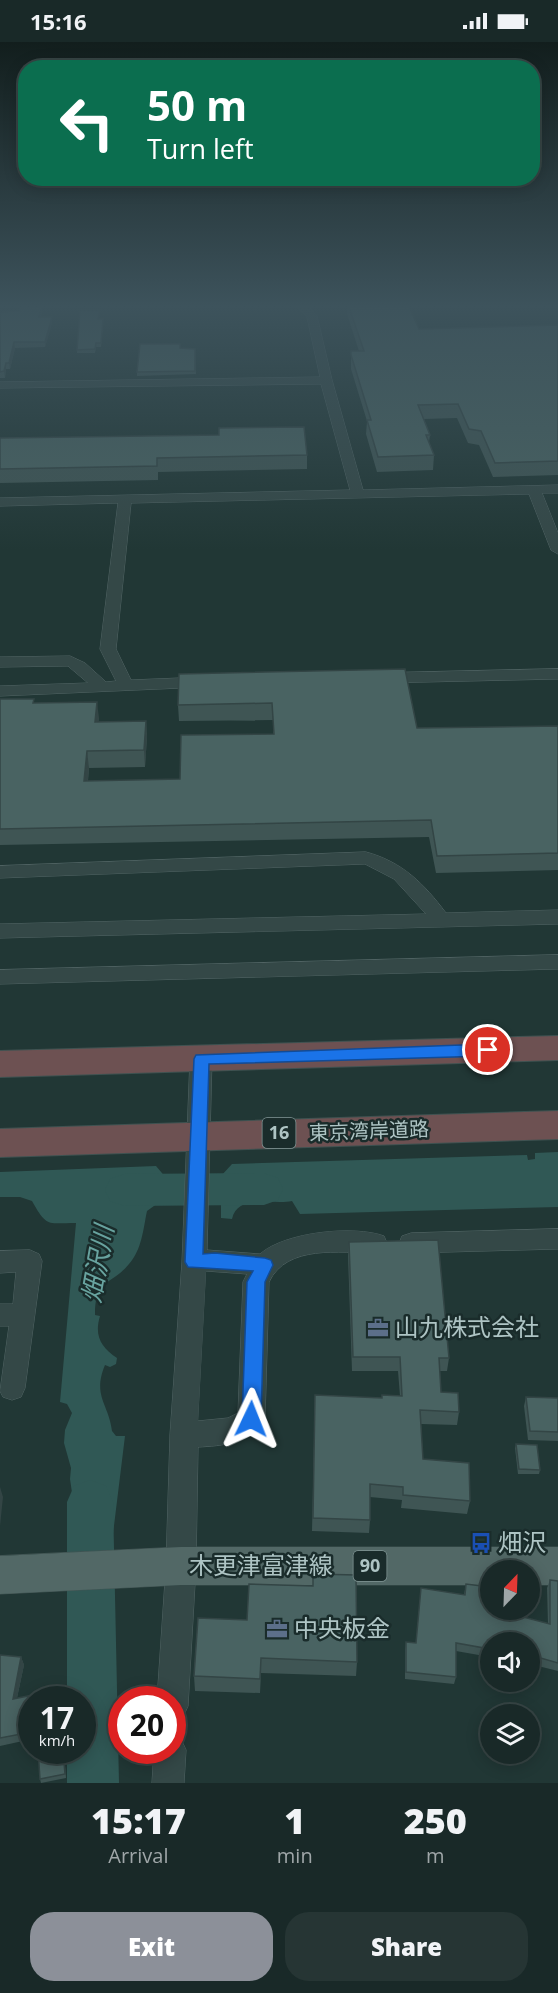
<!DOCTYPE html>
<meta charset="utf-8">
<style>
:root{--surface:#192928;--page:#263534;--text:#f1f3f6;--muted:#9fa6a8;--line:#374545;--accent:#8c9099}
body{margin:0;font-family:"Open Sans","Noto Sans JP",sans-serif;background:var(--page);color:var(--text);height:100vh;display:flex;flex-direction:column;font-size:22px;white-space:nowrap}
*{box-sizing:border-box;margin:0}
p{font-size:20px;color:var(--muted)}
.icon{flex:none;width:33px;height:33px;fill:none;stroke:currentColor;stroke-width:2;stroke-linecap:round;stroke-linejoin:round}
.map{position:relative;height:1741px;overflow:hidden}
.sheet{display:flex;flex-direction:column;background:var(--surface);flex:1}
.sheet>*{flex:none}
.hud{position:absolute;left:18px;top:18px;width:522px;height:126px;border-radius:24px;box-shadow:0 3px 15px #0003,0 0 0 2px var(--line);background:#0b6e4f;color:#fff;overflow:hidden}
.needle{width:39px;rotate:23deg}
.tools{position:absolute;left:480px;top:1518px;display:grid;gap:12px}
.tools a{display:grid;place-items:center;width:60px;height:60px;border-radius:50%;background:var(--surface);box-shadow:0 3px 15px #0003,0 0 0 2px var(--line);font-size:30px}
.speed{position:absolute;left:18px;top:1644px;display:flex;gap:12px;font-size:30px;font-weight:700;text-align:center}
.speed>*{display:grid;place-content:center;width:78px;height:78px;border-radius:50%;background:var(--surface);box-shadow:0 3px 15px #0003,0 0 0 2px var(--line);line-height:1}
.speed small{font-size:15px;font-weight:400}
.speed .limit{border:9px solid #d22;background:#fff;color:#111}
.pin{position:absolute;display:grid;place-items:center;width:51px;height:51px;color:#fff;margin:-26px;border:3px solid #fff;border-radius:50%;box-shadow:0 2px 6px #0007}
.me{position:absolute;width:66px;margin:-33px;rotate:2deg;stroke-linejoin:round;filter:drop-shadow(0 0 4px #0008)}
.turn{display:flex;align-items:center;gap:21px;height:126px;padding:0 30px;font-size:27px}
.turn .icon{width:78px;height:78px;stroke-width:2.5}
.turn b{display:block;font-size:42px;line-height:51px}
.eta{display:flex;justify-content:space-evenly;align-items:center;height:102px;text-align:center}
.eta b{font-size:36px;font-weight:800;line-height:42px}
.cta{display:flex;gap:12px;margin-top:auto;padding:12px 30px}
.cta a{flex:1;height:69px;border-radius:24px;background:var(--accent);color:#fff;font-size:24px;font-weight:800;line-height:69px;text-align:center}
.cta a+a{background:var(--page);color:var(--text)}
.status{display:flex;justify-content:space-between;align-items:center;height:42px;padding:0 30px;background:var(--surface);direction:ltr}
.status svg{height:16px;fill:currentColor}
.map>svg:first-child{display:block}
</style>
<div class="status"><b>15:16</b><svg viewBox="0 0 49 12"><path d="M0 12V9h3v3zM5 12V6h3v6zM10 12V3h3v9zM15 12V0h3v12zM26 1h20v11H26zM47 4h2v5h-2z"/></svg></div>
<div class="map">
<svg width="558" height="1741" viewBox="0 0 558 1741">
<rect width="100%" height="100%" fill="#213735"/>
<g fill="#305855">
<path d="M 558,1110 L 558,1165 L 300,1172 L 292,1159 C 273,1163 238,1151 232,1177 L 221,1176 L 221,1134 L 232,1122 L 527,1113 L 528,1118 L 535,1117 L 535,1111 Z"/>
<path d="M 156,1124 L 167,1137 L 167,1160 L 158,1161 L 147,1169 C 143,1188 142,1207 129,1222 C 110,1245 95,1235 95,1273 L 100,1274 C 94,1294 101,1305 117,1316 L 116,1322 L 110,1325 L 105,1323 C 92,1354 109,1362 112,1389 L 116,1394 L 125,1394 L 112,1500 L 70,1503 L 75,1471 L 70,1437 L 71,1426 L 64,1401 L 65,1388 L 72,1371 L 67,1362 L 60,1360 L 76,1181 C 48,1181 47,1186 32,1159 L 20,1155 L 0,1155 L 0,1130 Z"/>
</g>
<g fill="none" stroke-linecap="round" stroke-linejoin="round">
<g fill="#305855" fill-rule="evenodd">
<path d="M 264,1131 L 278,1136 L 283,1147 L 278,1158 L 264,1163 L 124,1164 L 110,1159 L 105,1148 L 110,1137 L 124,1132 Z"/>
<path d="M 90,1438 L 106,1444 L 113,1460 L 119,1741 L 67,1741 L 67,1708 L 82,1708 L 82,1658 L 67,1658 L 67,1460 L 74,1444 Z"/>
</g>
<defs>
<g id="minor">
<path d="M 298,265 L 309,265 L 317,274 L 332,338 L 363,448 L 558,443 L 558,451 L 542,451 L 558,491 L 558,512 L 551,508 L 529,452 L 131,461 L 116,607 L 131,638 L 204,635 L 212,640 L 204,645 L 0,654 L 0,644 L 88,641 L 68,624 L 0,625 L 0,615 L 70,614 L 85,621 L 106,640 L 116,639 L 100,607 L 118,461 L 0,464 L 0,456 L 350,448 L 321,342 L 0,346 L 0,340 L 320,335 L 307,275 Z"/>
<path d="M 558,627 L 558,637 L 380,641 L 372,636 L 380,631 Z"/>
<path d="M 366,810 C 403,820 424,842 446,871 L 558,868 L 558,882 L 0,896 L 0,882 L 426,872 L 394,837 L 365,822 L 0,836 L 0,824 Z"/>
<path d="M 558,913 L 558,927 L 0,942 L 0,928 Z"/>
<path d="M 201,1009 L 209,1011 L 212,1017 L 207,1208 L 260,1212 C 285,1190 354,1183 384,1194 L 387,1201 L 384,1208 L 375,1211 C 340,1211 287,1202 269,1240 L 265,1377 C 254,1401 221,1404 198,1405 L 196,1524 L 188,1664 L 183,1675 L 172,1680 L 172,1658 L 157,1658 L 166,1524 L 170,1393 L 182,1220 L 190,1017 L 193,1011 ZM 206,1229 L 247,1232 L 243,1240 L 238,1371 L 228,1376 L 198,1379 Z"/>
<path d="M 558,1187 L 558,1207 L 411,1211 L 402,1208 L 399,1201 L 402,1194 L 411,1191 Z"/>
<path d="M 30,1208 L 39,1212 L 42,1219 L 25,1346 L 21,1355 L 12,1358 L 3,1355 L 0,1349 L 9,1284 L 0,1284 L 0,1262 L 13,1262 L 16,1230 L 0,1231 L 0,1209 Z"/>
<path d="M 172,1693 L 181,1697 L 186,1708 L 184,1741 L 152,1741 L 154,1708 L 172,1708 Z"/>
</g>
<path id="major" d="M 181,1505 L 558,1505 L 558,1543 L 530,1543 L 530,1528 L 490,1528 L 490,1543 L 181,1543 L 0,1552 L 0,1514 Z"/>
<g id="highway">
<path d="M 558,994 L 558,1018 L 0,1035 L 0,1009 Z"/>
<path d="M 558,1069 L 558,1097 L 0,1115 L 0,1087 Z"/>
</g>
</defs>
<use href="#minor" stroke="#526565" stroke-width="1"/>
<use href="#major" stroke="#415453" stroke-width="1"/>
<use href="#highway" stroke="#3f5251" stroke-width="2"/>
<use href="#minor" fill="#344847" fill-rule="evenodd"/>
<use href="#major" fill="#526866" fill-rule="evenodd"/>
<use href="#highway" fill="#6d5152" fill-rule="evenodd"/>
</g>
<g fill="#3f5554">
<path d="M 42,265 L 42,270 L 41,275 L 52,281 L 45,305 L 15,306 L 10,327 L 6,327 L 5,336 L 0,336 L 0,270 L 19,269 Z"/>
<path d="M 347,265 L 409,265 L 419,287 L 558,283 L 558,433 L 493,435 L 479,403 L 468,401 L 457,376 L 424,377 L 430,393 L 429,400 L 434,413 L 433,428 L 377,430 L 366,392 L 367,379 L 351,327 L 351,309 L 359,309 L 347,272 Z"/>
<path d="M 100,268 L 99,277 L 103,277 L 103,281 L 101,305 L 96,305 L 95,311 L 77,311 L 77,308 Z"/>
<path d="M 180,306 L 195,307 L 196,332 L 137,334 L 137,330 Z"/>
<path d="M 0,396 L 307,413 L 307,427 L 158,430 L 158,438 L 0,441 Z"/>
<path d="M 179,632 L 417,686 L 558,684 L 558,828 L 436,831 L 429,795 L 0,803 L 0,657 L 34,661 L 99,676 L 98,680 L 146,679 L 147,695 L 145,725 L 89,726 L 88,739 L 180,737 L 273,692 L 273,678 L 179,679 L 178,663 Z"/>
<path d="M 349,1200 L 449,1316 L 447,1329 L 440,1329 L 441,1350 L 459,1370 L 457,1383 L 421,1382 L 423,1417 L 470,1459 L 467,1472 L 401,1466 L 402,1458 L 370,1455 L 370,1478 L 369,1491 L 312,1489 L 315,1353 L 382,1356 L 400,1354 L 398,1329 L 352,1329 L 348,1214 Z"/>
<path d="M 526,1355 L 558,1356 L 558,1399 L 528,1398 L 524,1364 Z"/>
<path d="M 516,1402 L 540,1428 L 539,1432 L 518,1432 L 515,1406 Z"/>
<path d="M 550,1538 L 558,1539 L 558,1629 L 530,1622 L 530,1600 L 490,1600 L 490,1615 L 456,1609 L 456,1635 L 454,1642 L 405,1637 L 405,1607 L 406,1600 L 416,1601 L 421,1546 L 464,1553 L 466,1542 L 490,1568 L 548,1582 L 547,1546 Z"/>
<path d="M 198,1576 L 357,1620 L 356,1634 L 261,1631 L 260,1651 L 195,1649 L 194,1634 Z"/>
<path d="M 0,1613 L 21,1615 L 24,1623 L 17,1656 L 43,1651 L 45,1658 L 32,1658 L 32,1697 L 0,1704 Z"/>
<path d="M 64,1708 L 66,1736 L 41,1741 L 40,1737 Z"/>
</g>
<g fill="#334545">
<path d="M 52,275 L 52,281 L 45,305 L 45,300 Z"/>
<path d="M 14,300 L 15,306 L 10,327 L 9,321 Z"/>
<path d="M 6,321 L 6,327 L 5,336 L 4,329 Z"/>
<path d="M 97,660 L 99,676 L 97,696 L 95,680 Z"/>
<path d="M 146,679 L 147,695 L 145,725 L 144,708 Z"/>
<path d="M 87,709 L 89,726 L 86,756 L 84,739 Z"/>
<path d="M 0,1445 L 3,1455 L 0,1484 Z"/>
<path d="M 21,1615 L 24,1623 L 15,1665 L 13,1657 Z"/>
</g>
<g fill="#496362" stroke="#334545" stroke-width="1.5">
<path d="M 42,265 L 39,275 L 52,275 L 45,300 L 14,300 L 9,321 L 6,321 L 4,329 L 0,330 L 0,270 L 19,269 L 21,266 Z"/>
<path d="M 349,265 L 409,265 L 419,287 L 558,283 L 558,419 L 495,421 L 481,389 L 469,387 L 458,362 L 418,363 L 430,393 L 426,393 L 434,413 L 378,415 L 367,378 L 371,378 L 351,313 L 351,309 L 364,309 Z"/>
<path d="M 80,268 L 100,268 L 98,277 L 103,277 L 101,301 L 96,301 L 95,307 L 77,308 Z"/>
<path d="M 140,302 L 180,302 L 180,306 L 195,307 L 195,329 L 137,330 Z"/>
<path d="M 304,385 L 307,413 L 157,416 L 157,424 L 0,427 L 0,396 L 219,393 L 219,386 Z"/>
<path d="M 405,627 L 417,686 L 558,684 L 558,811 L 437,814 L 431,778 L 0,787 L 0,657 L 34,657 L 33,661 L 97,660 L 95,680 L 146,679 L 144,708 L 87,709 L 84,739 L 180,737 L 181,693 L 274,692 L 272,661 L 178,663 L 179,632 Z"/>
<path d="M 438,1198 L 449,1316 L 439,1316 L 441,1350 L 458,1351 L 459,1370 L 420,1368 L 423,1417 L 469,1421 L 470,1459 L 403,1453 L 403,1445 L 370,1442 L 370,1478 L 313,1476 L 315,1353 L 382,1356 L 382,1353 L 402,1354 L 400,1315 L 353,1315 L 349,1200 Z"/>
<path d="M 526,1355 L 558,1356 L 558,1390 L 530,1389 Z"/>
<path d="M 516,1402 L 537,1403 L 540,1428 L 519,1427 Z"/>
<path d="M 313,1532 L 356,1533 L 357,1620 L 261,1616 L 260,1637 L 194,1634 L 198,1576 L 247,1578 L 249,1542 L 313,1544 Z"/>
<path d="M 550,1538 L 558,1539 L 558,1621 L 530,1613 L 530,1600 L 490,1600 L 490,1607 L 456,1601 L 456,1635 L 406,1630 L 406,1600 L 416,1601 L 421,1546 L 465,1553 L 466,1542 L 490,1545 L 490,1568 L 497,1568 L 550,1582 Z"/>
<path d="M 0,1613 L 21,1615 L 13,1657 L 43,1651 L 44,1658 L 32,1658 L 32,1690 L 0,1696 Z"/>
<path d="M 38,1708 L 63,1708 L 65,1732 L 40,1737 Z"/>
</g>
<linearGradient id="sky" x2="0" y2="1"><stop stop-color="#121e1d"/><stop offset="0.52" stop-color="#3d535c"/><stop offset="1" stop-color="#3d535c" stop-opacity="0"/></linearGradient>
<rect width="558" height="508" fill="url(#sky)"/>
<path fill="#1a73e8" stroke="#114b97" stroke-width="1.5" d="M 488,1002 L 493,1004 L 495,1008 L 493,1012 L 488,1014 L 209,1022 L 203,1212 L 215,1211 L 265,1216 L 271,1218 L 273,1223 L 265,1240 L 261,1377 L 258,1383 L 251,1386 L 244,1383 L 242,1377 L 247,1240 L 253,1229 L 188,1225 L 185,1220 L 194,1017 L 196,1013 Z"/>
<defs>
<symbol id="office-bare" viewBox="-9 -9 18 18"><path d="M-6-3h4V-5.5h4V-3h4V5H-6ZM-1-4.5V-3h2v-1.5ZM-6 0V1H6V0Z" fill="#5c6f8a" stroke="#1a2c2b" stroke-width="2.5" paint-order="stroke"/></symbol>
<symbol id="bus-bare" viewBox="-9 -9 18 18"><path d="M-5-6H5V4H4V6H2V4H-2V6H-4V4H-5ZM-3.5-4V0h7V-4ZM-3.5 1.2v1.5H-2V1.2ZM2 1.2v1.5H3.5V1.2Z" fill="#1a4fb4" stroke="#1a2c2b" stroke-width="2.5" paint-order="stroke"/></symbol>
</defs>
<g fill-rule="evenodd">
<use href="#office-bare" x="363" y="1271" width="30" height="30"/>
<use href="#bus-bare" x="466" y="1486" width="30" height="30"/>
<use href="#office-bare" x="262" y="1572" width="30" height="30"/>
</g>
<g text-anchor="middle" stroke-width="5" stroke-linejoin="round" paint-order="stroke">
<g fill="#1a2c2b" stroke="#829696" stroke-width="1.5">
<rect x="262.5" y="1076" width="33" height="30" rx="4.5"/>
<rect x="353.5" y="1509" width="33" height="30" rx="4.5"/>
</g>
<g font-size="18" font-weight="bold" fill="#aec4c4">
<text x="279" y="1097">16</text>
<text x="370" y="1530">90</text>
</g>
<g font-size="20" fill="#aec4c4" stroke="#1a2c2b">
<text transform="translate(369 1089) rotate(-2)" y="7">東京湾岸道路</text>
</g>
<g font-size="24" fill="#aec4c4" stroke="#1a2c2b" text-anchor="start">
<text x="395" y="1294">山九株式会社</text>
<text x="498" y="1509">畑沢</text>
<text x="294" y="1595">中央板金</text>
</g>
<g font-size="24" fill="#aec4c4" stroke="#1a2c2b">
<text x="261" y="1532">木更津富津線</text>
</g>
<g font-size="26" font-style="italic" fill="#68a39f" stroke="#1a2c2b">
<text transform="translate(98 1222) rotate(-80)" y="9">畑沢川</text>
</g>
</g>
</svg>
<div class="tools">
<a><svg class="needle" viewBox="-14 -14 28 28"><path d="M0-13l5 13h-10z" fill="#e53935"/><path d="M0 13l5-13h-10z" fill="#9fa6a8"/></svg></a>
<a><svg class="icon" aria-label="sound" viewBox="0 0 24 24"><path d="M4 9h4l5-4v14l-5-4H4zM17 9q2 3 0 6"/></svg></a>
<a><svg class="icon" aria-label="layers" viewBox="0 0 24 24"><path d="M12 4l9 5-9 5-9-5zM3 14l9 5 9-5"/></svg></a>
</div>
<div class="speed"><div>17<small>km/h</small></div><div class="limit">20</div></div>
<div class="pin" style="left:488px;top:1008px;background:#d93025"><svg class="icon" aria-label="arrive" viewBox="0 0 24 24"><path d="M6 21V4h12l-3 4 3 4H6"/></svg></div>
<svg class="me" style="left:251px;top:1377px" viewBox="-20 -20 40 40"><path d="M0-17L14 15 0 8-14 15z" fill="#1a73e8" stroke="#fff" stroke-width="4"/></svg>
<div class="hud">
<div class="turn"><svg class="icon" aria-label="left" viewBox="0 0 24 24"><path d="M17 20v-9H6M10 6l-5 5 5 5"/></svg><div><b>50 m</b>Turn left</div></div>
</div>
</div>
<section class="sheet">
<div class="eta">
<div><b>15:17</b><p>Arrival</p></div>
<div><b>1</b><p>min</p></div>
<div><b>250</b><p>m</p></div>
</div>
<div class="cta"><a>Exit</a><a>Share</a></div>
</section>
